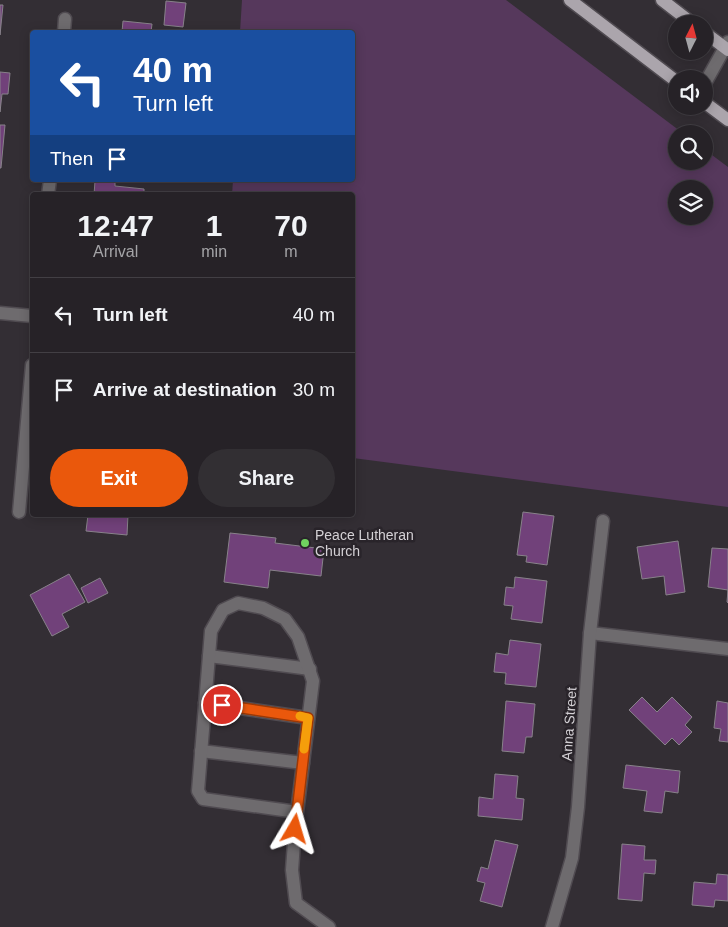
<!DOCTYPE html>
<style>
:root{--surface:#262227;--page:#322f33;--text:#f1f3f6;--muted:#a4a4a7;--line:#423f44;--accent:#ea580c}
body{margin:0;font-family:Helvetica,sans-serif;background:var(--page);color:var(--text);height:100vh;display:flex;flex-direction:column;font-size:19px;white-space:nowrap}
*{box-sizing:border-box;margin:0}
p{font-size:16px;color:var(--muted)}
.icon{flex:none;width:28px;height:28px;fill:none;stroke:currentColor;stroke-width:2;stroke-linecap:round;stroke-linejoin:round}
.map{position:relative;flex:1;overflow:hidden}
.panel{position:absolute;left:30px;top:192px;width:325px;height:325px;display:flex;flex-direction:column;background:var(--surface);border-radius:5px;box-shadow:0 2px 12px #0003,0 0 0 1px var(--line)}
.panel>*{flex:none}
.top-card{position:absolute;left:30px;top:30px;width:325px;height:152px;border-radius:5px;box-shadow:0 2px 12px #0003,0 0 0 1px var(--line);background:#1a4fa0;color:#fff;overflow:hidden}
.needle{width:32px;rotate:6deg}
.fabs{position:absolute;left:668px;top:15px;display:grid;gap:10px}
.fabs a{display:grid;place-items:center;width:45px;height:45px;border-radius:50%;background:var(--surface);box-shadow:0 2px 12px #0003,0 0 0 1px var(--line);font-size:25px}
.pin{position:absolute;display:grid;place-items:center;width:42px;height:42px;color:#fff;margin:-21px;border:2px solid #fff;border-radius:50%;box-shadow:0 1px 5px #0007}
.me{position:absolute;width:55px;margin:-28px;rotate:7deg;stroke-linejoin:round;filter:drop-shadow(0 0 4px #0008)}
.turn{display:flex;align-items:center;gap:18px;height:105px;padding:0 20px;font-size:22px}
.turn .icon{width:65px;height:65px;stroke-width:2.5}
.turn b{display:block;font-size:35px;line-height:42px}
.then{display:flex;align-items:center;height:48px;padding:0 20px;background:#0003;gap:10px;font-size:19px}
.eta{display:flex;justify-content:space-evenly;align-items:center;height:85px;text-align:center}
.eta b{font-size:30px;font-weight:700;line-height:35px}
.primary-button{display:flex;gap:10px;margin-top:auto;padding:10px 20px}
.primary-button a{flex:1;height:58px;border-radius:30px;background:var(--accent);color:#fff;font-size:20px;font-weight:700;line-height:58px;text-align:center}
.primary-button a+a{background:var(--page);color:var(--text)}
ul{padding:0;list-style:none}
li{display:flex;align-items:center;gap:15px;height:75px;padding:0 20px;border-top:1px solid var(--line)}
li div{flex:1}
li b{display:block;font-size:19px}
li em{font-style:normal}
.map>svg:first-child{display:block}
</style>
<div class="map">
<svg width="728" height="927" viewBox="0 0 728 927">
<rect width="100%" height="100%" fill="#332e34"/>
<path fill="#56385c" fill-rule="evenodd" d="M 242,0 L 506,0 L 684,134 L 676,134 L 676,161 L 704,161 L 704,149 L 728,167 L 728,507 L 353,458 L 352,195 L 232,195 L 233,180 L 352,180 L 352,32 L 240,32 ZM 676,189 L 704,189 L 704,216 L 676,216 Z"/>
<g fill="#71417a" stroke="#88828a">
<path d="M 166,1 L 186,3 L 183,27 L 164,25 Z"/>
<path d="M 0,5 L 3,5 L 0,35 Z"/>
<path d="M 123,21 L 152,24 L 151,32 L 122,32 Z"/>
<path d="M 0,72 L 10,73 L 8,94 L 2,94 L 0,112 Z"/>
<path d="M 0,125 L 5,125 L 1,168 L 0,168 Z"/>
<path d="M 95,181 L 115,182 L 115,186 L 144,189 L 144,195 L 94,195 Z"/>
<path d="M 523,512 L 554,516 L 547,565 L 526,562 L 527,556 L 517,555 Z"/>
<path d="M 88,515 L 128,515 L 127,535 L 86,531 Z"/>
<path d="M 230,533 L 276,538 L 275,543 L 324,549 L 321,576 L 270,570 L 268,588 L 224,582 Z"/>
<path d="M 678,541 L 685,592 L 666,595 L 664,576 L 642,579 L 637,547 Z"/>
<path d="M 712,548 L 728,549 L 728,603 L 727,602 L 728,590 L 708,587 Z"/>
<path d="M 69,574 L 85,602 L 62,614 L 69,627 L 52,636 L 30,595 Z"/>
<path d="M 515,577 L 547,581 L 542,623 L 511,619 L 513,606 L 504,605 L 506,587 L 514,588 Z"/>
<path d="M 100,578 L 108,593 L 88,603 L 81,588 Z"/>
<path d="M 510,640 L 541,644 L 536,687 L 505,684 L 506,673 L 494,672 L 496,653 L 508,655 Z"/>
<path d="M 642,697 L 657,712 L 672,697 L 692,717 L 685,725 L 692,732 L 679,745 L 672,738 L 665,745 L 629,710 Z"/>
<path d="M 506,701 L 535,704 L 532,737 L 526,737 L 524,753 L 502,751 Z"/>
<path d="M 717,701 L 728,703 L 728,742 L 719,741 L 721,729 L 714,728 Z"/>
<path d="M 626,765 L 680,771 L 678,793 L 665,791 L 662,813 L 644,811 L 647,791 L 623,788 Z"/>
<path d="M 495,774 L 518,776 L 516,798 L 524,799 L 522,820 L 478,816 L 479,797 L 493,799 Z"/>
<path d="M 495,840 L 518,845 L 502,907 L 480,901 L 485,883 L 477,881 L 481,867 L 488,869 Z"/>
<path d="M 622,844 L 645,846 L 644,860 L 656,860 L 655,874 L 644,873 L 642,901 L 618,899 Z"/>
<path d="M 717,874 L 728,875 L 728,901 L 715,900 L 714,907 L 692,905 L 694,882 L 716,884 Z"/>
</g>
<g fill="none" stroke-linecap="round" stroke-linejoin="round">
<defs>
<g id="minor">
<path d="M 64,32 L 65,19"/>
<path d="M 704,85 L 728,42"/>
<path d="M 48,195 L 50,180"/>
<path d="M 0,313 L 32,316"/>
<path d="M 19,512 L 32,365"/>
<path d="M 590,633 L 728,649"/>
<path d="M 209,656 L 310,669"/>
<path d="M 205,703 L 308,718"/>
<path d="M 201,751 L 303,763"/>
<path d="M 297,812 L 203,799 L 198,791 L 211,631 L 223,610 L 238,603 L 263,608 L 285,619 L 298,637 L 313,681 L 295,829 L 292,870 L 296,903 L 329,927"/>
<path d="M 552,927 L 572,858 L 578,807 L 590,633 L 603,521"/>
</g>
<g id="major">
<path d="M 570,0 L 676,81"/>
<path d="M 662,0 L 693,24"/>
<path d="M 704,32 L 728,50"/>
<path d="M 704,102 L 728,120"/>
</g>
</defs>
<use href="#minor" stroke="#504b51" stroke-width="15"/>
<use href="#major" stroke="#504b51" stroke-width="15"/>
<use href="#minor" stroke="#6e6b6e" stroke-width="12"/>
<use href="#major" stroke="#aba5ac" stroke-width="12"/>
</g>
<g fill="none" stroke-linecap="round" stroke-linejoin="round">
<defs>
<path id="route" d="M 222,705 L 308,718 L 295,829"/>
</defs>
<use href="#route" stroke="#983908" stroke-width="12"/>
<use href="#route" stroke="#ea580c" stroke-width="9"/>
<path stroke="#f59e0b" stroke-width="9" d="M 300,716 L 308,718 L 304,749"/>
</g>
<circle fill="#70d35f" stroke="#29242a" stroke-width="2" cx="305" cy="543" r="5"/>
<g text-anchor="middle" stroke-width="5" stroke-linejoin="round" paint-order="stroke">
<g font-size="14" fill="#d4d1d5" stroke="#29242a" text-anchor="start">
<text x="315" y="540">Peace Lutheran<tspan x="315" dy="16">Church</tspan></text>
</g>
<g font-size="14" fill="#d4d1d5" stroke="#29242a">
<text transform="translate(569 724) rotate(-86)" y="5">Anna Street</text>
</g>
</g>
</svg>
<div class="fabs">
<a><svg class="needle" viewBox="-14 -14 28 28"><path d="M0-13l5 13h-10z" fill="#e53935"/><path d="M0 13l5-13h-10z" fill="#a4a4a7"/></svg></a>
<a><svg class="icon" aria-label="sound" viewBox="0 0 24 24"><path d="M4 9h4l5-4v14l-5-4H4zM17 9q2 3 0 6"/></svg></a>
<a><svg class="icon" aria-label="search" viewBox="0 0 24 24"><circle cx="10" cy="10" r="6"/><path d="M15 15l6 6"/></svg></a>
<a><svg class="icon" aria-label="layers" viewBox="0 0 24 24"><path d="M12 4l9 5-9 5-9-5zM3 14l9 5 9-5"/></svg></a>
</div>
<div class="pin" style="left:222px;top:705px;background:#d93025"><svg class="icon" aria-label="arrive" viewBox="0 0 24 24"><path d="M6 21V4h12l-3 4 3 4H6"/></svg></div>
<svg class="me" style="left:295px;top:829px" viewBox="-20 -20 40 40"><path d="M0-17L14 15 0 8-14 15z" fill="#ea580c" stroke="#fff" stroke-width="4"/></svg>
<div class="top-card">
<div class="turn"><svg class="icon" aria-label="left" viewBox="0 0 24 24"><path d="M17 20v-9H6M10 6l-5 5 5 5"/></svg><div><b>40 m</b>Turn left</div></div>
<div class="then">Then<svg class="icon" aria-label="arrive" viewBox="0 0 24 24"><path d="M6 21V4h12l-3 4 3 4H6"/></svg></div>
</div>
<section class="panel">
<div class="eta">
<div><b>12:47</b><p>Arrival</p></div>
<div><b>1</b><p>min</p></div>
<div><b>70</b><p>m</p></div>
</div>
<ul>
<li><svg class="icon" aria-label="left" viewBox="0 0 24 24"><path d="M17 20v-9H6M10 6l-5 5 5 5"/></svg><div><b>Turn left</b></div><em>40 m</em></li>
<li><svg class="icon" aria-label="arrive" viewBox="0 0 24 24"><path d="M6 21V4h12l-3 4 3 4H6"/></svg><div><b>Arrive at destination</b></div><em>30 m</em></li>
</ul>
<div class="primary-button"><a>Exit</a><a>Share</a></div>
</section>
</div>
